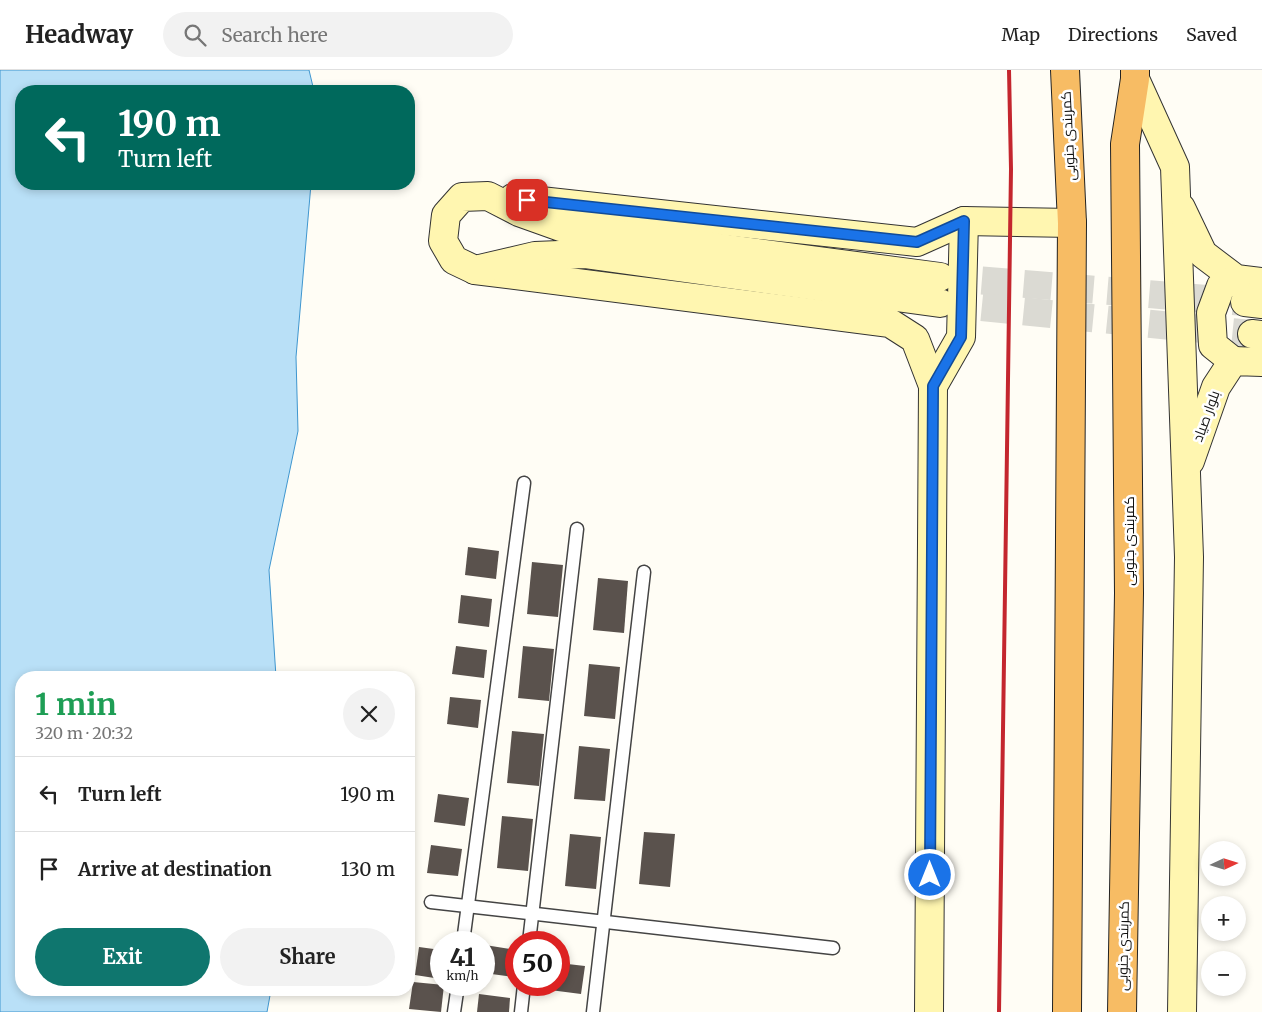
<!DOCTYPE html>
<meta charset="utf-8">
<style>
:root{--surface:#fff;--page:#f2f2f2;--text:#222;--muted:#767676;--line:#e0e0e0;--accent:#0f766e}
body{margin:0;font-family:Merriweather,Cairo,serif;background:var(--page);color:var(--text);height:100vh;display:flex;flex-direction:column;font-size:19px;white-space:nowrap}
*{box-sizing:border-box;margin:0}
p{font-size:16px;color:var(--muted)}
.icon{flex:none;width:28px;height:28px;fill:none;stroke:currentColor;stroke-width:2;stroke-linecap:round;stroke-linejoin:round}
.map{position:relative;flex:1;overflow:hidden}
.panel{position:absolute;left:15px;top:601px;width:400px;height:325px;display:flex;flex-direction:column;background:var(--surface);border-radius:20px;box-shadow:0 2px 8px #0003}
.panel>*{flex:none}
.banner{position:absolute;left:15px;top:15px;width:400px;height:105px;border-radius:20px;box-shadow:0 2px 8px #0003;background:#00695c;color:#fff;overflow:hidden}
.needle{width:32px;rotate:86deg}
.fabs{position:absolute;left:1201px;top:771px;display:grid;gap:10px}
.fabs a{display:grid;place-items:center;width:45px;height:45px;border-radius:50%;background:var(--surface);box-shadow:0 2px 8px #0003;font-size:25px}
.speed{position:absolute;left:430px;top:861px;display:flex;gap:10px;font-size:25px;font-weight:700;text-align:center}
.speed>*{display:grid;place-content:center;width:65px;height:65px;border-radius:50%;background:var(--surface);box-shadow:0 2px 8px #0003;line-height:1}
.speed small{font-size:12px;font-weight:400}
.speed .limit{border:8px solid #d22;background:#fff;color:#111}
.pin{position:absolute;display:grid;place-items:center;width:42px;height:42px;color:#fff;margin:-21px;border-radius:10px;box-shadow:0 2px 8px #0006}
.me{position:absolute;width:55px;margin:-28px;rotate:0deg;stroke-linejoin:round;filter:drop-shadow(0 0 4px #0008)}
.turn{display:flex;align-items:center;gap:18px;height:105px;padding:0 20px;font-size:22px}
.turn .icon{width:65px;height:65px;stroke-width:2.5}
.turn b{display:block;font-size:35px;line-height:42px}
.round{display:grid;place-items:center;flex:none;width:52px;height:52px;border-radius:26px;background:var(--page)}
.overview{display:flex;align-items:center;justify-content:space-between;height:85px;padding:0 20px}
h1{font-size:30px;font-weight:700;line-height:38px;color:#1e9e55}
.action{display:flex;gap:10px;margin-top:auto;padding:10px 20px}
.action a{flex:1;height:58px;border-radius:30px;background:var(--accent);color:#fff;font-size:20px;font-weight:700;line-height:58px;text-align:center}
.action a+a{background:var(--page);color:var(--text)}
ul{padding:0;list-style:none}
li{display:flex;align-items:center;gap:15px;height:75px;padding:0 20px;border-top:1px solid var(--line)}
li div{flex:1}
li b{display:block;font-size:19px}
li em{font-style:normal}
header{display:flex;align-items:center;gap:30px;box-sizing:border-box;height:70px;padding:0 25px;background:var(--surface);border-bottom:1px solid var(--line)}
header strong{font-size:24px}
nav{display:flex;gap:28px;margin-inline-start:auto;font-size:18px}
.search{width:350px;height:45px;background:var(--page);display:flex;align-items:center;gap:12px;box-sizing:border-box;padding:0 18px;border-radius:28px;color:var(--muted);font-size:19px}
.map>svg:first-child{display:block}
</style>
<header>
<strong>Headway</strong>
<div class="search"><svg class="icon" aria-label="search" viewBox="0 0 24 24"><circle cx="10" cy="10" r="6"/><path d="M15 15l6 6"/></svg>Search here</div>
<nav><a>Map</a><a>Directions</a><a>Saved</a></nav>
</header>
<div class="map">
<svg width="1262" height="942" viewBox="0 0 1262 942">
<rect width="100%" height="100%" fill="#fffdf5"/>
<path fill="#b9e0f7" stroke="#3f96cf" d="M 0,0 L 309,0 L 314,21 L 21,21 L 21,114 L 311,114 L 296,287 L 298,361 L 269,500 L 276,607 L 21,608 L 21,920 L 271,920 L 267,942 L 0,942 Z"/>
<g fill="#5a524d">
<path d="M 468,477 L 499,481 L 496,509 L 465,505 Z"/>
<path d="M 532,492 L 563,495 L 558,547 L 527,544 Z"/>
<path d="M 598,508 L 628,511 L 624,563 L 593,560 Z"/>
<path d="M 461,525 L 492,529 L 489,557 L 458,553 Z"/>
<path d="M 456,576 L 487,580 L 484,608 L 452,604 Z"/>
<path d="M 523,576 L 554,579 L 549,631 L 518,628 Z"/>
<path d="M 589,594 L 620,597 L 615,649 L 584,646 Z"/>
<path d="M 450,627 L 481,630 L 478,658 L 447,654 Z"/>
<path d="M 512,661 L 544,664 L 539,716 L 507,713 Z"/>
<path d="M 579,676 L 610,679 L 605,731 L 574,729 Z"/>
<path d="M 438,724 L 469,728 L 465,756 L 434,752 Z"/>
<path d="M 502,746 L 533,749 L 528,801 L 497,798 Z"/>
<path d="M 644,762 L 675,764 L 670,817 L 639,814 Z"/>
<path d="M 570,764 L 601,767 L 596,819 L 565,816 Z"/>
<path d="M 431,775 L 462,779 L 458,806 L 427,803 Z"/>
<path d="M 485,875 L 516,880 L 513,907 L 484,903 Z"/>
<path d="M 419,877 L 441,880 L 441,909 L 415,905 Z"/>
<path d="M 559,893 L 585,896 L 581,924 L 550,920 L 551,915 L 559,915 Z"/>
<path d="M 413,912 L 444,915 L 441,942 L 409,939 Z"/>
<path d="M 479,924 L 510,928 L 509,942 L 477,942 Z"/>
</g>
<g fill="none" stroke-linecap="round" stroke-linejoin="round">
<g stroke="#dbdad3" stroke-width="28" stroke-dasharray="28 14" stroke-linecap="butt">
<path d="M 940,207 L 1245,232"/>
<path d="M 940,233 L 1252,264"/>
</g>
<defs>
<g id="service">
<path d="M 431,832 L 833,878"/>
<path d="M 463,872 L 524,413"/>
<path d="M 529,872 L 577,459"/>
<path d="M 454,942 L 458,915"/>
<path d="M 521,942 L 524,915"/>
<path d="M 593,942 L 644,502"/>
</g>
<g id="secondary">
<path d="M 1135,9 L 1175,97 L 1189,487 L 1182,942"/>
<path d="M 513,128 L 917,172 L 964,151 L 1072,153"/>
<path d="M 1181,138 L 1203,184 L 1236,209 L 1262,212"/>
<path d="M 475,200 L 890,253 L 915,269 L 933,316 L 929,942"/>
<path d="M 940,207 L 561,157 L 519,142 L 488,126 L 462,127 L 446,145 L 443,171 L 454,190 L 475,200 L 535,186 L 584,184 L 940,233"/>
<path d="M 1245,232 L 1262,234"/>
<path d="M 1252,264 L 1262,265"/>
<path d="M 1233,291 L 1213,275 L 1211,243 L 1221,216 L 1236,209"/>
<path d="M 933,316 L 961,267 L 964,151"/>
<path d="M 1190,391 L 1216,317 L 1233,291 L 1262,292"/>
</g>
<g id="trunk">
<path d="M 1065,0 L 1072,153 L 1067,942"/>
<path d="M 1122,942 L 1129,523 L 1125,74 L 1135,9 L 1135,0"/>
</g>
</defs>
<use href="#service" stroke="#444" stroke-width="15"/>
<use href="#secondary" stroke="#333" stroke-width="30"/>
<use href="#trunk" stroke="#222" stroke-width="30"/>
<use href="#service" stroke="#fff" stroke-width="12"/>
<use href="#secondary" stroke="#fff6b0" stroke-width="28"/>
<use href="#trunk" stroke="#f7bc64" stroke-width="28"/>
<path stroke="#c4262e" stroke-width="4" d="M 999,942 L 1011,99 L 1009,0"/>
</g>
<g fill="none" stroke-linecap="round" stroke-linejoin="round">
<defs>
<path id="route" d="M 527,130 L 917,172 L 964,151 L 961,267 L 933,316 L 930,805"/>
</defs>
<use href="#route" stroke="#114b97" stroke-width="12"/>
<use href="#route" stroke="#1a73e8" stroke-width="9"/>
</g>
<g text-anchor="middle" stroke-width="5" stroke-linejoin="round" paint-order="stroke">
<g font-size="14" fill="#111" stroke="#fff">
<text transform="translate(1068 66) rotate(-93)" y="5">کمربندی جنوبی</text>
<text transform="translate(1206 346) rotate(-70)" y="5">بلوار صیاد</text>
<text transform="translate(1129 471) rotate(-90)" y="5">کمربندی جنوبی</text>
<text transform="translate(1123 876) rotate(-89)" y="5">کمربندی جنوبی</text>
</g>
</g>
</svg>
<div class="fabs">
<a><svg class="needle" viewBox="-14 -14 28 28"><path d="M0-13l5 13h-10z" fill="#e53935"/><path d="M0 13l5-13h-10z" fill="#767676"/></svg></a>
<a>+</a>
<a>−</a>
</div>
<div class="speed"><div>41<small>km/h</small></div><div class="limit">50</div></div>
<div class="pin" style="left:527px;top:130px;background:#d93025"><svg class="icon" aria-label="arrive" viewBox="0 0 24 24"><path d="M6 21V4h12l-3 4 3 4H6"/></svg></div>
<svg class="me" style="left:930px;top:805px" viewBox="-20 -20 40 40"><circle r="17" fill="#1a73e8" stroke="#fff" stroke-width="3"/><path d="M0-11L8 9 0 5-8 9z" fill="#fff"/></svg>
<div class="banner">
<div class="turn"><svg class="icon" aria-label="left" viewBox="0 0 24 24"><path d="M17 20v-9H6M10 6l-5 5 5 5"/></svg><div><b>190 m</b>Turn left</div></div>
</div>
<section class="panel">
<div class="overview"><div><h1>1 min</h1><p>320 m · 20:32</p></div><a class="round"><svg class="icon" aria-label="close" viewBox="0 0 24 24"><path d="M6 6l12 12M18 6L6 18"/></svg></a></div>
<ul>
<li><svg class="icon" aria-label="left" viewBox="0 0 24 24"><path d="M17 20v-9H6M10 6l-5 5 5 5"/></svg><div><b>Turn left</b></div><em>190 m</em></li>
<li><svg class="icon" aria-label="arrive" viewBox="0 0 24 24"><path d="M6 21V4h12l-3 4 3 4H6"/></svg><div><b>Arrive at destination</b></div><em>130 m</em></li>
</ul>
<div class="action"><a>Exit</a><a>Share</a></div>
</section>
</div>
